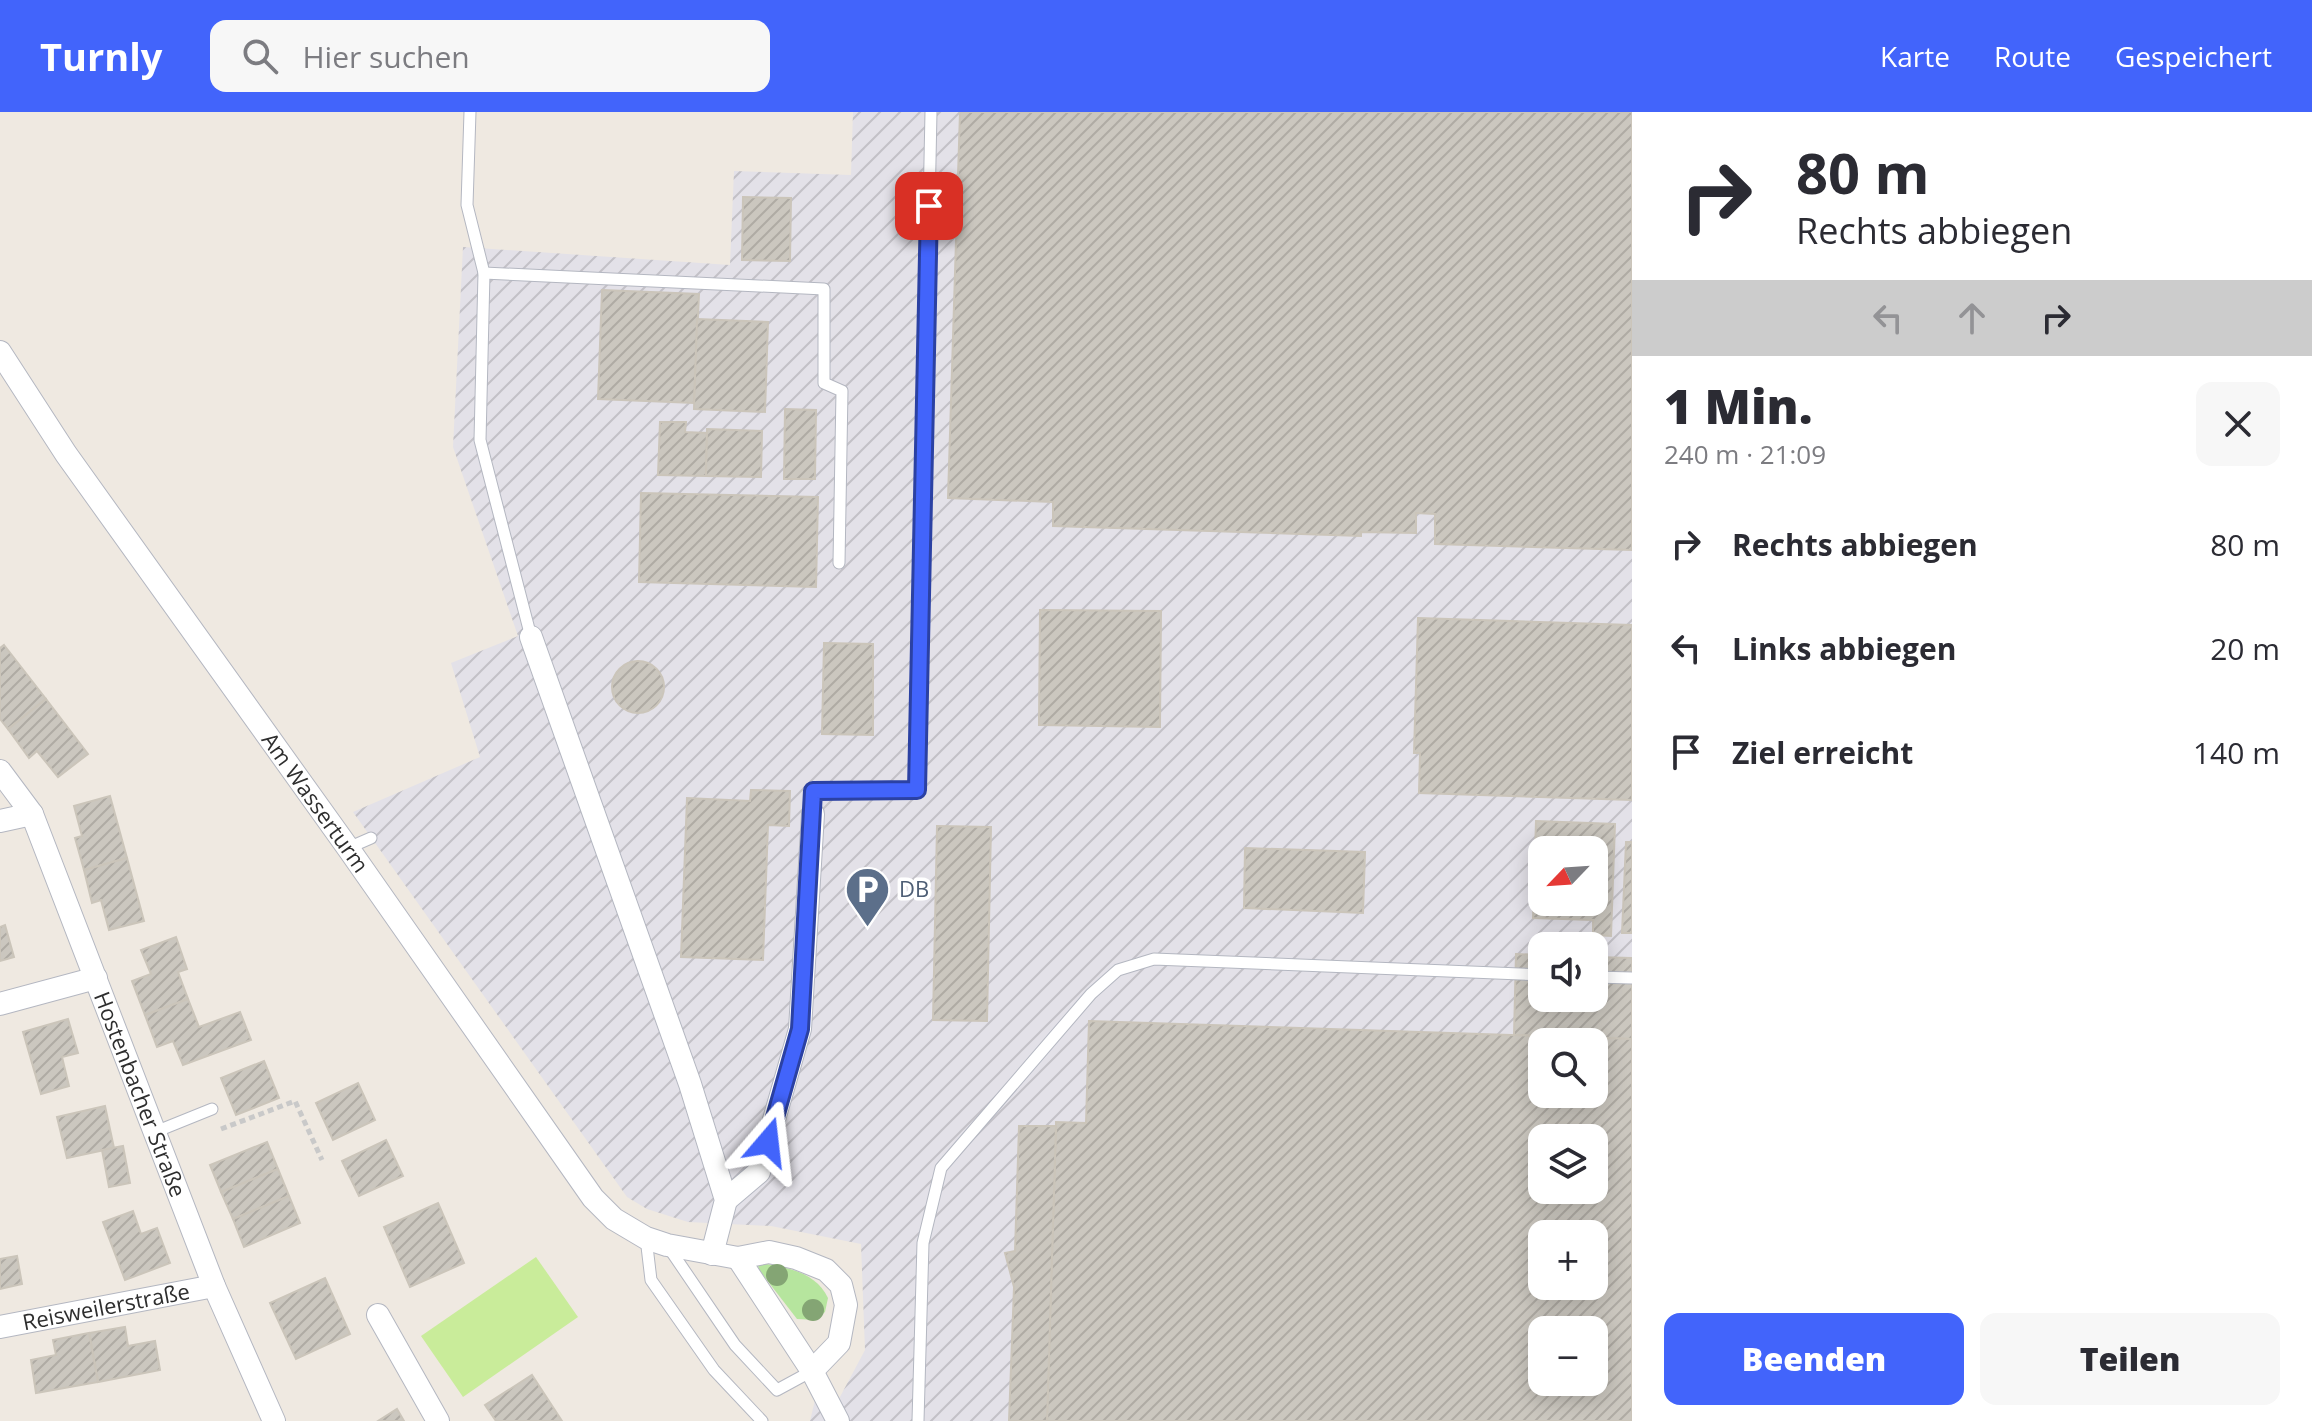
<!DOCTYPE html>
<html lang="de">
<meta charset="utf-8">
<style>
:root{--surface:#fff;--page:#f7f7f7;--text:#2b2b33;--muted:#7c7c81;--accent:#4264fb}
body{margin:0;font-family:"Open Sans",sans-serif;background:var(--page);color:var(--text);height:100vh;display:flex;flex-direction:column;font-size:30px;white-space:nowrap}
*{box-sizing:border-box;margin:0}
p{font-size:26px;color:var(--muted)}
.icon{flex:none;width:44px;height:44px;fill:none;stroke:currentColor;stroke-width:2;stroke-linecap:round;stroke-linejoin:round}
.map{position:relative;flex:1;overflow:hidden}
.drawer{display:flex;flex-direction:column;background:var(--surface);width:680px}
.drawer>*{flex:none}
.banner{background:#fff;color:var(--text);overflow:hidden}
.needle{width:52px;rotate:245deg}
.controls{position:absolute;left:1528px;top:724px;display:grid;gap:16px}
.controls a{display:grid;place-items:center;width:80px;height:80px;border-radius:16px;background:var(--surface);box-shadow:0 4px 20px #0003;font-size:40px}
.pin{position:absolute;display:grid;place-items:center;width:68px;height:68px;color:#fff;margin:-34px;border-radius:16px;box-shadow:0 4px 12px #0006}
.me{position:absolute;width:88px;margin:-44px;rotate:17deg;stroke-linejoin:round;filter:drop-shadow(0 0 6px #0008)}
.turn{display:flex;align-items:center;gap:28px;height:168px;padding:0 32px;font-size:36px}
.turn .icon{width:104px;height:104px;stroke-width:2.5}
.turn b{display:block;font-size:56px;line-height:68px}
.lanes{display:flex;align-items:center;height:76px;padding:0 32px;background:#0003;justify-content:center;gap:40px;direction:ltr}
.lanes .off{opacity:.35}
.round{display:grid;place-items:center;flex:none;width:84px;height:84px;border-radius:16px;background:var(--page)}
.head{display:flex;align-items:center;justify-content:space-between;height:136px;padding:0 32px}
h1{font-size:48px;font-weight:800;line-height:60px}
.action{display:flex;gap:16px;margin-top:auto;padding:16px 32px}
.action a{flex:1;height:92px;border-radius:16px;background:var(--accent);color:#fff;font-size:32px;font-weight:800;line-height:92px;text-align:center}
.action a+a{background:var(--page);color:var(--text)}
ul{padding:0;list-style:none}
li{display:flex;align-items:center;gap:24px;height:104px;padding:0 32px}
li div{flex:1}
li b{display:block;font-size:30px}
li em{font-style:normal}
header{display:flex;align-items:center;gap:48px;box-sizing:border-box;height:112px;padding:0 40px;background:var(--accent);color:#fff}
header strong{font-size:38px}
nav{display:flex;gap:44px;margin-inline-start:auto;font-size:28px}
.search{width:560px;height:72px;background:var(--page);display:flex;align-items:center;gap:20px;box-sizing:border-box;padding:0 28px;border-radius:16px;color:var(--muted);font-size:30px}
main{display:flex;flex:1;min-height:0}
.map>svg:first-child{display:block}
</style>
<header>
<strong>Turnly</strong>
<div class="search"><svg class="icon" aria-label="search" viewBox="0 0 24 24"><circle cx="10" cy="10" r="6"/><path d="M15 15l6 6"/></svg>Hier suchen</div>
<nav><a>Karte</a><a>Route</a><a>Gespeichert</a></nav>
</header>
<main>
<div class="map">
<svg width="1632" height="1309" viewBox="0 0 1632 1309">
<defs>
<pattern id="industrial-furrows" width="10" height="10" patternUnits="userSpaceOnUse" patternTransform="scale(2)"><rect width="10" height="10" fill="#e3e1e8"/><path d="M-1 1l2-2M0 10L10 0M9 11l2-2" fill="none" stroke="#c3c1c7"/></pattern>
<pattern id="building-hatch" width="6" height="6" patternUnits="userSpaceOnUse" patternTransform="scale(2)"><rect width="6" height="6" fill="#cbc7bf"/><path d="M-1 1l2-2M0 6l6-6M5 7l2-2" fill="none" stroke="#afaba4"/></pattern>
</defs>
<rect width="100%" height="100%" fill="#efe9e1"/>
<path fill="url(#industrial-furrows)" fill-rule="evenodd" d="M 853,0 L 1632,0 L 1632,1309 L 810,1309 L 816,1284 L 833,1298 L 865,1238 L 861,1132 L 771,1114 L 688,1110 L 647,1097 L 627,1085 L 353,700 L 480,645 L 451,551 L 518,524 L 453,335 L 463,135 L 730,153 L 734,59 L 851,63 ZM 1542,738 L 1594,738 L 1594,790 L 1542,790 ZM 1542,834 L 1594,834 L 1594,886 L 1542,886 ZM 1542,930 L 1594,930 L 1594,982 L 1542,982 ZM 1542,1026 L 1594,1026 L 1594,1078 L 1542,1078 ZM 1542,1122 L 1594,1122 L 1594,1174 L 1542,1174 ZM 1542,1218 L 1594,1218 L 1594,1270 L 1542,1270 Z"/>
<path fill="#b6e59e" d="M 761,1151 C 786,1155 816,1160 828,1186 L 825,1200 L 815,1208 L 797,1207 L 759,1158 L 758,1153 Z"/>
<path fill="#c9ec9a" d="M 536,1145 L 578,1205 L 463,1285 L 421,1224 Z"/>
<g fill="url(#building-hatch)" stroke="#cbc5ba" stroke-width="2" fill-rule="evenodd">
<path d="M 960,0 L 1632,0 L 1632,438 L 1435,432 L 1435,402 L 1416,401 L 1416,421 L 1361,420 L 1361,424 L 1053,414 L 1053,390 L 948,386 Z"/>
<path d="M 743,85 L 791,86 L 790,149 L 742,148 Z"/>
<path d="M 602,178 L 699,182 L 694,291 L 598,287 Z"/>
<path d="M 697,207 L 768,210 L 765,300 L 694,297 Z"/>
<path d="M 785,297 L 816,298 L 815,367 L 784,367 Z"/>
<path d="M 660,310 L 686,310 L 685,320 L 707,321 L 706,364 L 658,363 Z"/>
<path d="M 707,317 L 762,319 L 761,365 L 706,364 Z"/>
<path d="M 641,381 L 818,385 L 816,475 L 639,470 Z"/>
<path d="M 1040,498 L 1161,499 L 1160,615 L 1039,613 Z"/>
<path d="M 1418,506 L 1632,513 L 1632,688 L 1419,681 L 1420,641 L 1414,641 Z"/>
<path d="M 824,531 L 873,532 L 873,623 L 822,622 Z"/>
<path d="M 4,533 L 46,587 L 8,617 L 0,607 L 0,536 Z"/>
<circle cx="638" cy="575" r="26"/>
<path d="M 46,587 L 88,642 L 58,665 L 37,639 L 29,646 L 8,617 Z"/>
<path d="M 751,678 L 790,679 L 789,714 L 768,713 L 763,848 L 681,845 L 687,686 L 750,689 Z"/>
<path d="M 110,684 L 127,746 L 84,758 L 75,726 L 82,724 L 74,694 Z"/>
<path d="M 1536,709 L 1615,712 L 1611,824 L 1593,823 L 1593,808 L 1533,806 ZM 1542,738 L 1594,738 L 1594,790 L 1542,790 Z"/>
<path d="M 937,714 L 991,715 L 987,909 L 933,908 Z"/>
<path d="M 1626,730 L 1632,730 L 1632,821 L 1622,821 Z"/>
<path d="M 1245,736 L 1365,740 L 1363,801 L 1244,796 Z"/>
<path d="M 127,746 L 144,809 L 109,818 L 101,788 L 92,791 L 84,758 Z"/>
<path d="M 5,813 L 14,845 L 0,849 L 0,815 Z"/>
<path d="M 176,825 L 187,857 L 178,860 L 188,887 L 145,903 L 132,869 L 151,862 L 141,838 Z"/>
<path d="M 1516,842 L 1542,843 L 1542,886 L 1594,886 L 1594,845 L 1632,846 L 1632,927 L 1514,923 Z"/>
<path d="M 188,887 L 199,915 L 240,900 L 251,928 L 183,953 L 173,929 L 157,935 L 145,903 Z"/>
<path d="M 68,907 L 78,941 L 62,945 L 69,974 L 41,982 L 23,920 Z"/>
<path d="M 1089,909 L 1632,927 L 1632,1309 L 1047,1309 L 1056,1014 L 1056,1010 L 1086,1011 ZM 1542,930 L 1594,930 L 1594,982 L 1542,982 ZM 1542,1026 L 1594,1026 L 1594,1078 L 1542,1078 ZM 1542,1122 L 1594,1122 L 1594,1174 L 1542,1174 ZM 1542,1218 L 1594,1218 L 1594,1270 L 1542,1270 Z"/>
<path d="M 264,949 L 279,986 L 236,1003 L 221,966 Z"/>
<path d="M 358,971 L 375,1008 L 333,1028 L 316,991 Z"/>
<path d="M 105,994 L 114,1036 L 67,1046 L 57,1005 Z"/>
<path d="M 1019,1014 L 1056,1014 L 1047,1309 L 1009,1309 L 1014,1175 L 1005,1141 L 1015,1139 Z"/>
<path d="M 386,1028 L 403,1064 L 359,1084 L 342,1049 Z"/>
<path d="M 267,1030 L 278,1057 L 221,1080 L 210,1053 Z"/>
<path d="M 123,1034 L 130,1071 L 109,1075 L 102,1038 Z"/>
<path d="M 278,1057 L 289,1084 L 233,1107 L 221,1080 Z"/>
<path d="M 289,1084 L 300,1111 L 244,1135 L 233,1107 Z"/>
<path d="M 438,1091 L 464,1151 L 410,1175 L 384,1115 Z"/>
<path d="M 133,1099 L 141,1122 L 157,1116 L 170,1151 L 125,1168 L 103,1110 Z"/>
<path d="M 17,1144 L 22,1172 L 0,1177 L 0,1147 Z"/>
<path d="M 325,1166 L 350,1222 L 296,1247 L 270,1191 Z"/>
<path d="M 125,1215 L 128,1234 L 155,1229 L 160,1258 L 98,1270 L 89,1221 Z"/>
<path d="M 89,1221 L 98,1270 L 36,1281 L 31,1248 L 56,1243 L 53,1228 Z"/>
<path d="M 532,1263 L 562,1309 L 496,1309 L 485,1293 Z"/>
<path d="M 397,1297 L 404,1309 L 378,1309 Z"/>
</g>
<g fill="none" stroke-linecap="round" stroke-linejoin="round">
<defs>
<g id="service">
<path d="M 470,0 L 467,93 L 484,161 L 480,328 L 531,525"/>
<path d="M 484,161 L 824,177 L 824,271 L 842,279 L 839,451"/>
<path d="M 813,702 L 813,679 L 917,678 L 931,0"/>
<path d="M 348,736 L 371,726"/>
<path d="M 1594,865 L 1632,866"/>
<path d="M 155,1020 L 212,997"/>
<path d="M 646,1126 L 651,1168 L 714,1258 L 762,1309"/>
<path d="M 667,1133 L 735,1233 L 777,1278 L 812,1259"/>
<path d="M 918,1309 L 923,1131 L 941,1056 L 1091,882 L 1118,858 L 1154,847 L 1542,863"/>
</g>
<g id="minor">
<path id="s1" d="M 0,240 L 66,342 L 348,736 L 593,1086 L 614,1107 L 646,1126 L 667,1133 L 738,1146 L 769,1140 L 796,1146 L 826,1158 L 841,1173 L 846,1193 L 839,1231 L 812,1259"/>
<path d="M 531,525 L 690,972 L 726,1088 L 712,1142"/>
<path id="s2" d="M 0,659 L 32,702 L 214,1174 L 274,1309"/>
<path d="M 0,709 L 32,702"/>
<path d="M 0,892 L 96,866"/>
<path d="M 726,1088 L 759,1060 L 800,917 L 813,702"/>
<path d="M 738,1146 L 812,1259 L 838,1309"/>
<path d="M 378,1203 L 438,1309"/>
<path id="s3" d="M 0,1215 L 214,1174"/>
</g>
</defs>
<use href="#service" stroke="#b4b7c1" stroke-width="13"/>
<use href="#minor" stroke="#b4b7c1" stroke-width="24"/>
<path stroke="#c9c9c9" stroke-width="5" stroke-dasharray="6 4" stroke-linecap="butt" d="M 221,1017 L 295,989 L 322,1048"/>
<use href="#service" stroke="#fff" stroke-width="11"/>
<use href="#minor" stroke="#fff" stroke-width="22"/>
</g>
<g fill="#84a574">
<circle cx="777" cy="1163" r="11"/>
<circle cx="813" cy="1198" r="11"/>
</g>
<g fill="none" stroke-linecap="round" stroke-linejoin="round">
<defs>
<path id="route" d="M 768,1030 L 800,917 L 813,679 L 917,678 L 929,94"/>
</defs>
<use href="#route" stroke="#2b41a3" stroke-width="20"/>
<use href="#route" stroke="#4264fb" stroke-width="14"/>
</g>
<defs>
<symbol id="parking-pin" viewBox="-11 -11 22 30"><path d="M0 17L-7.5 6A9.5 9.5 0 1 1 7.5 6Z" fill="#5c6f8a" stroke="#fff"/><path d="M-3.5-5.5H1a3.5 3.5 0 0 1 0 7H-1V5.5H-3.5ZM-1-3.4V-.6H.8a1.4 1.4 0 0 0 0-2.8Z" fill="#fff"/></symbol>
</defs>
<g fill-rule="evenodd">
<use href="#parking-pin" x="842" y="752" width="51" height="69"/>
</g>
<g text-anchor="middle" stroke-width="7" stroke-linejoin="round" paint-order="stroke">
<g font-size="22" fill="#2e2e2e" stroke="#fff">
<text dy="8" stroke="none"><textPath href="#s1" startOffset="550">Am Wasserturm</textPath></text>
<text dy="8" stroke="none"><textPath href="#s2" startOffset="354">Hostenbacher Straße</textPath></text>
<text dy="8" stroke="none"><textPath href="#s3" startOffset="108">Reisweilerstraße</textPath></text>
</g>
<g font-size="22" fill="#4e5e75" stroke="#fff" text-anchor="start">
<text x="899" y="785">DB</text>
</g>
</g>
</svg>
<div class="controls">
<a><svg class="needle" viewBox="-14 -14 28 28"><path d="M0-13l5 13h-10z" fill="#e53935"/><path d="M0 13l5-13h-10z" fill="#7c7c81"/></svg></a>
<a><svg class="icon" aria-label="sound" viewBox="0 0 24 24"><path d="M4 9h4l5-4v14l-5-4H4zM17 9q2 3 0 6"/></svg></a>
<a><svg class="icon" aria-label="search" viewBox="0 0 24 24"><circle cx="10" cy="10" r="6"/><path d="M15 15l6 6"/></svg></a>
<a><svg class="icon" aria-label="layers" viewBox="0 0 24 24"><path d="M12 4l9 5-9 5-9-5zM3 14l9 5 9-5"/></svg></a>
<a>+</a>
<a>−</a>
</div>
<div class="pin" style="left:929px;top:94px;background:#d93025"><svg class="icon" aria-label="arrive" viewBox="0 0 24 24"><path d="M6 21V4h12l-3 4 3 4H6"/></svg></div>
<svg class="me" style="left:768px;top:1030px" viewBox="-20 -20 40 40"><path d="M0-17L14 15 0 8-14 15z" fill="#4264fb" stroke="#fff" stroke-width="4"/></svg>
</div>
<section class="drawer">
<div class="banner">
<div class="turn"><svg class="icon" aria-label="right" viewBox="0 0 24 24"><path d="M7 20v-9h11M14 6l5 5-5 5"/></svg><div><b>80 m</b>Rechts abbiegen</div></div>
<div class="lanes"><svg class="icon off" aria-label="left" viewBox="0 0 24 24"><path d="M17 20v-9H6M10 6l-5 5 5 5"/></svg><svg class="icon off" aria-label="ahead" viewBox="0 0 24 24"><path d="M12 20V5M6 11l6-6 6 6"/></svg><svg class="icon" aria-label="right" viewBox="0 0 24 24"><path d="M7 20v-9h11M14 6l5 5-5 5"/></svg></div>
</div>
<div class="head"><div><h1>1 Min.</h1><p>240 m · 21:09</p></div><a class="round"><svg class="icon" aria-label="close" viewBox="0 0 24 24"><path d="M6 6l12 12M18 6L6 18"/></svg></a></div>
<ul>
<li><svg class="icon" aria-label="right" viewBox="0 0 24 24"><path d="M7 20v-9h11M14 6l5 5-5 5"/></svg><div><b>Rechts abbiegen</b></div><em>80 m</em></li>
<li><svg class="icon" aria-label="left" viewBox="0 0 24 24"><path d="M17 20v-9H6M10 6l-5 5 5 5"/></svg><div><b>Links abbiegen</b></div><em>20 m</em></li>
<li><svg class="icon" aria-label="arrive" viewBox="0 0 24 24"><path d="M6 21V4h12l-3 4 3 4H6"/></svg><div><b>Ziel erreicht</b></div><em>140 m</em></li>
</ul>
<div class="action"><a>Beenden</a><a>Teilen</a></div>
</section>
</main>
